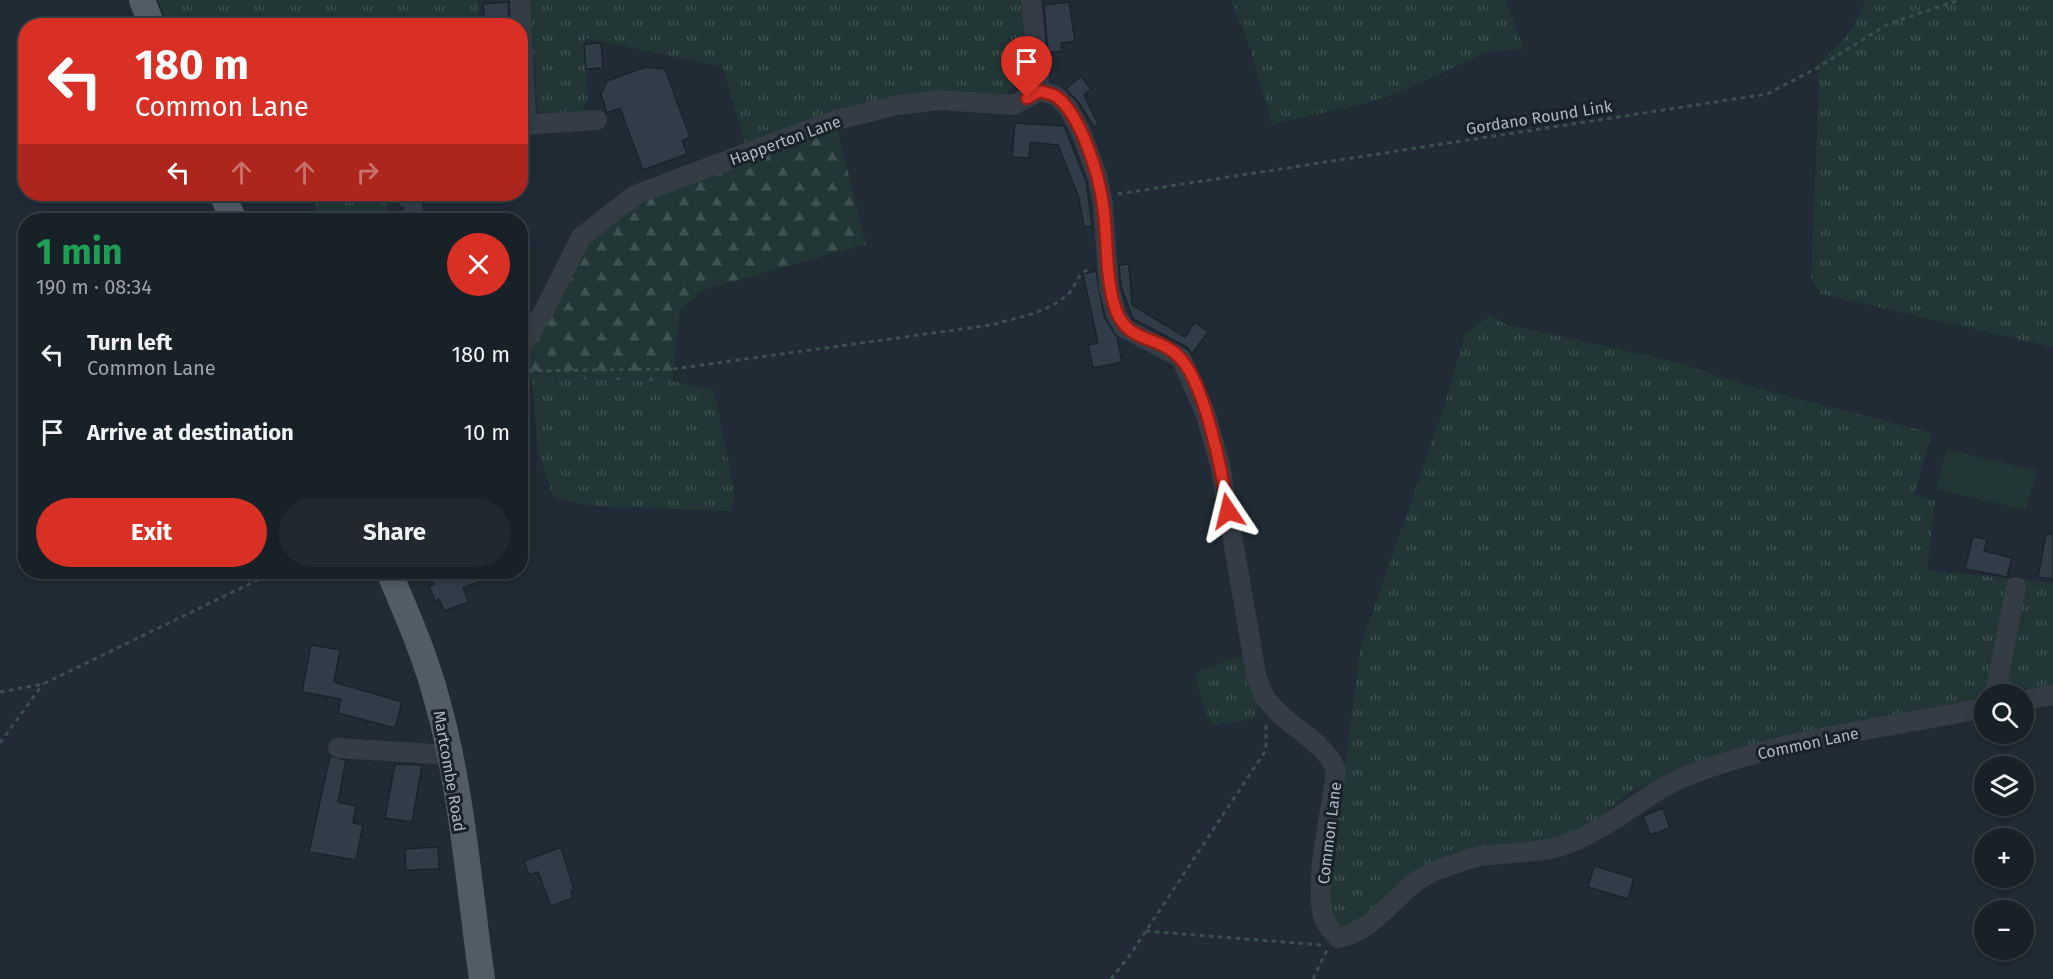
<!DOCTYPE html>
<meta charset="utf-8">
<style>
:root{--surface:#182028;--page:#212830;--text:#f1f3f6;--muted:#9fa3a8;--line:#363e45;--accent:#d93025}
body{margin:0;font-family:"Fira Sans",sans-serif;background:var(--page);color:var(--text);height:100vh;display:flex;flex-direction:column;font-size:22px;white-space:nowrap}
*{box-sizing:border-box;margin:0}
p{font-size:20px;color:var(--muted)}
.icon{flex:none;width:33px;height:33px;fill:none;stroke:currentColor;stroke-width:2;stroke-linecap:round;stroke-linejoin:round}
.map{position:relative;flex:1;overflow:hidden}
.sheet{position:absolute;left:18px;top:213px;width:510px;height:366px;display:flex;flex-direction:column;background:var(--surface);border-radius:24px;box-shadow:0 3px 9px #0003,0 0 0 2px var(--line)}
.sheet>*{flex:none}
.top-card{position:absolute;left:18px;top:18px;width:510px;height:183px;border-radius:24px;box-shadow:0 3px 9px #0003,0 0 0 2px var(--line);background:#d93025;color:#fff;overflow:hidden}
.tools{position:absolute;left:1974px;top:684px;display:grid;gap:12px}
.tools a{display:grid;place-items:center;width:60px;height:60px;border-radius:50%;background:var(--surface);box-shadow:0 3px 9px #0003,0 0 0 2px var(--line);font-size:30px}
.pin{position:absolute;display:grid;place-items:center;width:51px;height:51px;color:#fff;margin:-62px -26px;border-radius:50% 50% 50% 0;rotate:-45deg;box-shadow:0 0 6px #0007}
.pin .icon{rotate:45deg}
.me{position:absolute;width:66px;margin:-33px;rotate:350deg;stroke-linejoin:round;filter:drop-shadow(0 0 4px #0008)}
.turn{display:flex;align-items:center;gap:21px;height:126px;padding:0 18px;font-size:27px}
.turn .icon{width:78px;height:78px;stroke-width:2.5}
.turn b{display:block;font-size:42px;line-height:51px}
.lanes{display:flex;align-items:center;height:57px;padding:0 18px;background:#0003;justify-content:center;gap:30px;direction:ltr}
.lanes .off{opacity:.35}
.round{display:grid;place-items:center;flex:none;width:63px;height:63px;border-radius:32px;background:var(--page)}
.summary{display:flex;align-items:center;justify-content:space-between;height:102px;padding:0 18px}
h1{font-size:36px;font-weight:700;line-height:45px;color:#1e9e55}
.cta{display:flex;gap:12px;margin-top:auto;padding:12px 18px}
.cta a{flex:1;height:69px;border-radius:36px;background:var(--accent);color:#fff;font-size:24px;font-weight:700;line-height:69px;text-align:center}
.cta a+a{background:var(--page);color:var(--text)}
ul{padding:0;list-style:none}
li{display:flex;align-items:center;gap:18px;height:78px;padding:0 18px}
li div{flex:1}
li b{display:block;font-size:22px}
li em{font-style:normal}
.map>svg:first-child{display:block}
</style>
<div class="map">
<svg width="2053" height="979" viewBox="0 0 2053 979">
<defs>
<pattern id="grass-tufts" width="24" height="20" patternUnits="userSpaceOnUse" patternTransform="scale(1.5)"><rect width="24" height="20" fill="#223636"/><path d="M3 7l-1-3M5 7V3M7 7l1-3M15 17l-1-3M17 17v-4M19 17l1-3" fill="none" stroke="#405151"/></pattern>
<pattern id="forest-firs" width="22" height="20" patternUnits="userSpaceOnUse" patternTransform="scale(1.5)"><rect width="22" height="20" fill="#223636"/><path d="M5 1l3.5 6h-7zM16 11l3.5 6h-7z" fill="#405151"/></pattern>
</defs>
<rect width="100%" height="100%" fill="#202b35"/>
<g fill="url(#grass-tufts)">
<path d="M 158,0 L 478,0 L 479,25 L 167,25 Z"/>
<path d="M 529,0 L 1022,0 C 1028,33 1030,76 1002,97 L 936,92 L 901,94 L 822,116 L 745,144 L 723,67 L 585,38 L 588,98 L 582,111 L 538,113 Z"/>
<path d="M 1231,0 L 1505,0 L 1524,49 L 1490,51 L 1395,94 L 1362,104 L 1272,124 L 1248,42 Z"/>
<path d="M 1865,0 L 2053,0 L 2053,347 L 1821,294 L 1811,278 L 1819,89 L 1817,65 C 1841,44 1854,31 1865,0 Z"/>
<path d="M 313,194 L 386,194 L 388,220 L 318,220 Z"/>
<path d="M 1491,315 L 1505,324 L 1675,362 L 1749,386 L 1932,433 L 1914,495 L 1935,501 L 1927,570 L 2053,583 L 2053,690 L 2024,694 L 1984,694 L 1984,697 L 1972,704 L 1667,777 L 1630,792 L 1587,827 L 1547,843 L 1472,849 L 1360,923 L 1346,928 C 1330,920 1330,905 1329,888 L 1361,646 L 1444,407 L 1465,334 Z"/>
<path d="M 532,378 L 672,381 L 714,390 L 734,490 L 732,511 L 589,506 L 553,496 L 538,452 Z"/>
<path d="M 1246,654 L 1258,701 L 1256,719 L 1215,725 L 1206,716 L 1195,673 Z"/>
</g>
<path fill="url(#forest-firs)" d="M 837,129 L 866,244 L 703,290 L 680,310 L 672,381 L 521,378 L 520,361 L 555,306 L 586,242 L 637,201 Z"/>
<path fill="#223636" d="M 1947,449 L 2037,471 L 2026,510 L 1936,489 Z"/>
<g fill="#303d49" stroke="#1b242c" stroke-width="1.5">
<path d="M 508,2 L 509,26 L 485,26 L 483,4 Z"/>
<path d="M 1069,2 L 1075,41 L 1061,43 L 1062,51 L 1048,53 L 1044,5 Z"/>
<path d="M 601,43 L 603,68 L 586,69 L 584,44 Z"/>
<path d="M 645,67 L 665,69 L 690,137 L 682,141 L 687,154 L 643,170 L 620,108 L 607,113 L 601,94 L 607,81 Z"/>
<path d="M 1081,76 L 1091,89 L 1084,95 L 1098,124 L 1094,127 L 1079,103 L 1066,89 Z"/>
<path d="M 1015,123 L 1064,126 L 1086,181 L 1092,226 L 1084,227 L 1079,198 L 1058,145 L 1030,142 L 1029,158 L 1012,157 Z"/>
<path d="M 398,194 L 421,194 L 424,212 L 404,214 L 403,207 L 400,208 Z"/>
<path d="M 1129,264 L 1132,305 L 1185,337 L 1195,322 L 1208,332 L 1192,354 L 1187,347 L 1133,319 L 1121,286 L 1119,265 Z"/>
<path d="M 1096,271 L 1104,317 L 1117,337 L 1122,362 L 1093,368 L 1088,345 L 1098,343 L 1083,274 Z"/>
<path d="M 2046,534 L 2053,534 L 2053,579 L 2038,577 Z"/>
<path d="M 1973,536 L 1987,540 L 1984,551 L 2012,558 L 2007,577 L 1965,569 Z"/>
<path d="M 429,572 L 475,572 L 479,582 L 463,588 L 469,602 L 444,611 L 439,599 L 435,601 L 429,586 L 434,584 Z"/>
<path d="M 311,645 L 340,650 L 334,682 L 402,702 L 395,728 L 338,713 L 341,699 L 302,692 Z"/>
<path d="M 330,756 L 346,760 L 338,802 L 356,806 L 353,823 L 363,825 L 356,860 L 309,852 Z"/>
<path d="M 395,764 L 422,765 L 412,822 L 385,818 Z"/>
<path d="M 1663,808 L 1670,828 L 1650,835 L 1643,816 Z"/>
<path d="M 438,847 L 439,869 L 406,870 L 405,849 Z"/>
<path d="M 561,847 L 574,890 L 571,891 L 573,898 L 551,906 L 538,872 L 529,875 L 524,861 Z"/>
<path d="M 1594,866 L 1634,878 L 1628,899 L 1588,887 Z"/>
</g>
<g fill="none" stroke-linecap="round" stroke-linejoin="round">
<g stroke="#3b4f4e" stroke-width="3" stroke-dasharray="4.5 4.5" stroke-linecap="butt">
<path d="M 1118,194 L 1767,94 L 1817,68 L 1888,24 L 1959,0"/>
<path d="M 520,371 L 673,369 L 991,325 C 1016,318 1046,313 1066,296 C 1077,287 1075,275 1089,269"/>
<path d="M 0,692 L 43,684 L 274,572"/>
<path d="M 0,743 L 43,684"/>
<path d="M 1146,931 L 1321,945"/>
<path d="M 1111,979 L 1130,955 L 1266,750 L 1266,724"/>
<path d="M 1313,979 L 1327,950"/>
</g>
<g stroke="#343d46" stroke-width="20">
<path d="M 520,0 L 526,116 L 520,123"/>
<path d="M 1031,0 L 1040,91"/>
<path d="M 1040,91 L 1055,95 L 1069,109 L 1082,134 L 1098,178 L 1103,205 L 1109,288 L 1116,314 L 1124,328 L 1181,358 L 1206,415 L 1220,465 L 1256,674 C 1259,683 1262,693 1267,700 C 1288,728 1319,736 1336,769 C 1333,808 1312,883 1324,919 C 1327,926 1333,932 1338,938 C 1379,931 1399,884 1437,870 C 1451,865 1467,859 1481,856 C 1507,852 1536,854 1562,846 C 1610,830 1645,792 1692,774 C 1786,738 1887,728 1984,708"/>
<path d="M 520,125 L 597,120"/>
<path d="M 520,350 L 545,309 L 581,237 L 635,195 L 832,121 L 898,105 L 939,100 L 1013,105 L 1040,91"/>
<path d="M 1995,694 L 2016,587"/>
<path d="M 2024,700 L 2053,695"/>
<path d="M 338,748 L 450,755"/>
</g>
<g stroke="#525c66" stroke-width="26">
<path d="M 142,0 L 152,26"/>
<path d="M 222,194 L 234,220"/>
<path d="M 389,572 C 407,614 425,655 437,700 C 462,789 469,887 482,979"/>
</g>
</g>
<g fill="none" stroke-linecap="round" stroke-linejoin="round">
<defs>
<path id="route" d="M 1027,98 L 1040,91 C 1046,93 1053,94 1057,97 C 1081,116 1099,174 1103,205 C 1108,238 1105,272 1114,304 C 1125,346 1159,333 1181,359 C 1206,387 1222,473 1228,511"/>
</defs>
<use href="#route" stroke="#8d1f18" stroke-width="15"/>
<use href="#route" stroke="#d93025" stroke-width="10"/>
</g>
<g text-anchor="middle" stroke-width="6" stroke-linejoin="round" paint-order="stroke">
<g font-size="16" fill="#aeb8c3" stroke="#19222a">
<text transform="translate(1539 117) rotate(-9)" y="6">Gordano Round Link</text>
<text transform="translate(785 140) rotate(-20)" y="6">Happerton Lane</text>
<text transform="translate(1808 743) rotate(-12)" y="6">Common Lane</text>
<text transform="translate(450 771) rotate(80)" y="6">Martcombe Road</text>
<text transform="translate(1329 833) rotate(-83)" y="6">Common Lane</text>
</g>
</g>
</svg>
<div class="tools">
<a><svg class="icon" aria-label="search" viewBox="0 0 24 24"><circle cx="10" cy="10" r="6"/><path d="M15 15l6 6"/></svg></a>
<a><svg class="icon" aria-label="layers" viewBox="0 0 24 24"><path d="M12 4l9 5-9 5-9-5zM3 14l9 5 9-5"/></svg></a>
<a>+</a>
<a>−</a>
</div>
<div class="pin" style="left:1027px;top:98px;background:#d93025"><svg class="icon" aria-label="arrive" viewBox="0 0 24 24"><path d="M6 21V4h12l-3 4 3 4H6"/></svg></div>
<svg class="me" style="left:1228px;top:511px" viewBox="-20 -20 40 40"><path d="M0-17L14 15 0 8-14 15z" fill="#d93025" stroke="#fff" stroke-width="4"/></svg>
<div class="top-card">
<div class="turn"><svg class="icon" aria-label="left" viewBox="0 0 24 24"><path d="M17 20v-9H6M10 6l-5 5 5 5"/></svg><div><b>180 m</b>Common Lane</div></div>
<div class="lanes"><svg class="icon" aria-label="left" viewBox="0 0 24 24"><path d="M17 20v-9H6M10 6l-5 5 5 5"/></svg><svg class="icon off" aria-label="ahead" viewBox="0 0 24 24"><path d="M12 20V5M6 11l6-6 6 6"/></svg><svg class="icon off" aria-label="ahead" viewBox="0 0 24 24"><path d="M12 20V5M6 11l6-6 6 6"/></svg><svg class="icon off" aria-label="right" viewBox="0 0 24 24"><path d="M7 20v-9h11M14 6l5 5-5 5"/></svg></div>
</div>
<section class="sheet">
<div class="summary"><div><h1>1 min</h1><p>190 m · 08:34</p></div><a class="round" style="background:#d93025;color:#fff"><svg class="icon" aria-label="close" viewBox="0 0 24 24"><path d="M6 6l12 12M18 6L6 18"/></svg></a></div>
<ul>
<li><svg class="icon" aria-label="left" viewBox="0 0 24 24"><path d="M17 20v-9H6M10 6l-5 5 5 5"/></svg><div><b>Turn left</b><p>Common Lane</p></div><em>180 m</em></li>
<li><svg class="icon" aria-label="arrive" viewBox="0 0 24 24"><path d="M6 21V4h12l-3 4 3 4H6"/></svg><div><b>Arrive at destination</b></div><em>10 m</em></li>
</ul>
<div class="cta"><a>Exit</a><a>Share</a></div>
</section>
</div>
